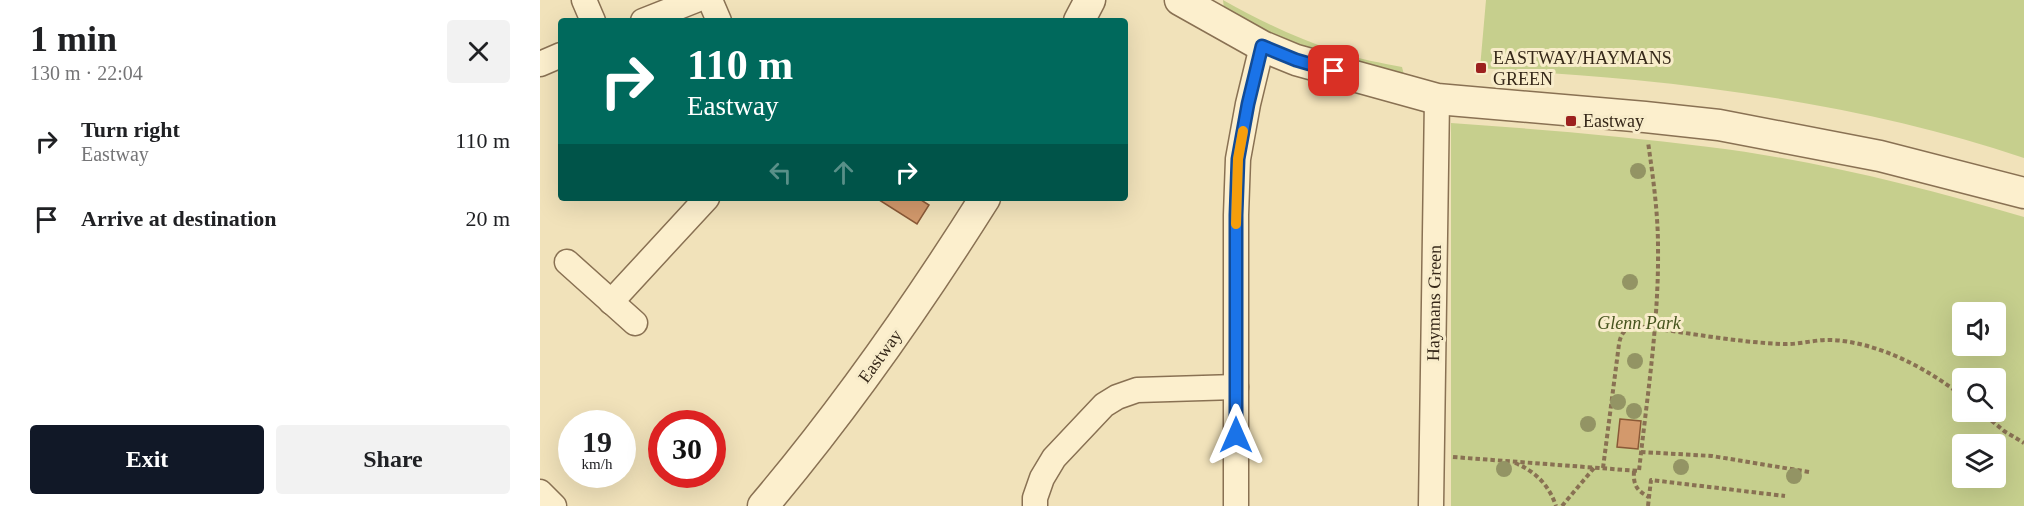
<!DOCTYPE html>
<meta charset="utf-8">
<style>
:root{--surface:#fff;--page:#f2f2f2;--text:#202124;--muted:#757577;--accent:#111827}
body{margin:0;font-family:Georgia,serif;background:var(--page);color:var(--text);height:100vh;display:flex;flex-direction:column;font-size:22px;white-space:nowrap}
*{box-sizing:border-box;margin:0}
p{font-size:20px;color:var(--muted)}
.icon{flex:none;width:33px;height:33px;fill:none;stroke:currentColor;stroke-width:2;stroke-linecap:round;stroke-linejoin:round}
.map{position:relative;flex:1;overflow:hidden}
.panel{display:flex;flex-direction:column;background:var(--surface);width:540px}
.panel>*{flex:none}
.top-card{position:absolute;left:18px;top:18px;width:570px;height:183px;border-radius:6px;box-shadow:0 6px 24px #0002;background:#00695c;color:#fff;overflow:hidden}
.fabs{position:absolute;left:1412px;top:302px;display:grid;gap:12px}
.fabs a{display:grid;place-items:center;width:54px;height:54px;border-radius:6px;background:var(--surface);box-shadow:0 6px 24px #0002;font-size:30px}
.speed{position:absolute;left:18px;top:410px;display:flex;gap:12px;font-size:30px;font-weight:700;text-align:center}
.speed>*{display:grid;place-content:center;width:78px;height:78px;border-radius:50%;background:var(--surface);box-shadow:0 6px 24px #0002;line-height:1}
.speed small{font-size:15px;font-weight:400}
.speed .limit{border:9px solid #d22;background:#fff;color:#111}
.pin{position:absolute;display:grid;place-items:center;width:51px;height:51px;color:#fff;margin:-26px;border-radius:12px;box-shadow:0 3px 9px #0006}
.me{position:absolute;width:66px;margin:-33px;rotate:0deg;stroke-linejoin:round;filter:drop-shadow(0 0 4px #0008)}
.turn{display:flex;align-items:center;gap:21px;height:126px;padding:0 30px;font-size:27px}
.turn .icon{width:78px;height:78px;stroke-width:2.5}
.turn b{display:block;font-size:42px;line-height:51px}
.lanes{display:flex;align-items:center;height:57px;padding:0 30px;background:#0003;justify-content:center;gap:30px;direction:ltr}
.lanes .off{opacity:.35}
.round{display:grid;place-items:center;flex:none;width:63px;height:63px;border-radius:6px;background:var(--page)}
.headline{display:flex;align-items:center;justify-content:space-between;height:102px;padding:0 30px}
h1{font-size:36px;font-weight:700;line-height:45px}
.primary-button{display:flex;gap:12px;margin-top:auto;padding:12px 30px}
.primary-button a{flex:1;height:69px;border-radius:6px;background:var(--accent);color:#fff;font-size:24px;font-weight:700;line-height:69px;text-align:center}
.primary-button a+a{background:var(--page);color:var(--text)}
ul{padding:0;list-style:none}
li{display:flex;align-items:center;gap:18px;height:78px;padding:0 30px}
li div{flex:1}
li b{display:block;font-size:22px}
li em{font-style:normal}
main{display:flex;flex:1;min-height:0}
.map>svg:first-child{display:block}
</style>
<main>
<section class="panel">
<div class="headline"><div><h1>1 min</h1><p>130 m · 22:04</p></div><a class="round"><svg class="icon" aria-label="close" viewBox="0 0 24 24"><path d="M6 6l12 12M18 6L6 18"/></svg></a></div>
<ul>
<li><svg class="icon" aria-label="right" viewBox="0 0 24 24"><path d="M7 20v-9h11M14 6l5 5-5 5"/></svg><div><b>Turn right</b><p>Eastway</p></div><em>110 m</em></li>
<li><svg class="icon" aria-label="arrive" viewBox="0 0 24 24"><path d="M6 21V4h12l-3 4 3 4H6"/></svg><div><b>Arrive at destination</b></div><em>20 m</em></li>
</ul>
<div class="primary-button"><a>Exit</a><a>Share</a></div>
</section>
<div class="map">
<svg width="1484" height="506" viewBox="0 0 1484 506">
<rect width="100%" height="100%" fill="#f1e2ba"/>
<g fill="#c6cf8d" fill-rule="evenodd">
<path d="M 683,0 C 720,21 758,39 798,52 C 819,59 841,63 862,67 L 864,75 L 775,53 L 716,27 L 684,9 Z"/>
<path d="M 946,0 L 1484,0 L 1484,158 C 1359,116 1226,93 1095,80 C 1043,75 991,72 940,68 Z"/>
<path d="M 911,123 C 997,129 1083,136 1169,147 C 1275,160 1381,187 1484,217 L 1484,506 L 911,506 ZM 1422,312 L 1455,312 L 1455,345 L 1422,345 ZM 1422,378 L 1455,378 L 1455,411 L 1422,411 ZM 1422,444 L 1455,444 L 1455,477 L 1422,477 Z"/>
</g>
<g fill="#d3996c" stroke="#8a5937" stroke-width="1.5">
<path d="M 336,198 L 378,198 L 389,205 L 377,224 Z"/>
<path d="M 1080,419 L 1101,421 L 1098,449 L 1077,447 Z"/>
</g>
<g fill="none" stroke-linecap="round" stroke-linejoin="round">
<defs>
<g id="minor">
<path d="M 44,0 L 53,21"/>
<path d="M 170,0 L 179,21"/>
<path d="M 103,21 L 156,0"/>
<path d="M 0,64 L 21,55"/>
<path d="M 27,262 L 95,323"/>
<path d="M 71,302 L 167,198"/>
<path d="M 0,492 L 14,506"/>
<path d="M 495,506 L 495,498 L 502,478 L 514,458 L 564,405 L 577,397 L 597,390 L 696,387"/>
<path d="M 696,506 L 696,215 L 698,159 L 708,104 L 722,46"/>
<path d="M 891,506 L 897,99"/>
</g>
<g id="tertiary">
<path d="M 640,0 L 722,46 L 756,60 L 897,99 L 1105,117 L 1179,125 L 1340,156 L 1484,193"/>
<path d="M 539,21 L 550,0"/>
<path d="M 223,506 C 305,409 377,306 445,198"/>
</g>
</defs>
<use href="#minor" stroke="#897153" stroke-width="27"/>
<use href="#tertiary" stroke="#897153" stroke-width="33"/>
<g stroke="#897153" stroke-width="4" stroke-dasharray="4.5 3" stroke-linecap="butt">
<path d="M 1440,411 L 1464,431 L 1484,443"/>
<path d="M 1101,452 L 1172,456 L 1269,472"/>
<path d="M 913,457 L 1099,471 C 1107,397 1119,322 1118,247 C 1118,212 1113,177 1108,142"/>
<path d="M 975,463 C 995,471 1009,485 1016,506"/>
<path d="M 1063,468 L 1079,344 C 1081,333 1085,328 1096,326 C 1144,332 1194,342 1242,344 C 1259,345 1275,339 1293,340 C 1339,343 1387,368 1422,396"/>
<path d="M 1094,471 C 1093,485 1097,491 1109,497"/>
<path d="M 1022,506 L 1054,468"/>
<path d="M 1108,506 L 1111,480 L 1245,496"/>
</g>
<use href="#minor" stroke="#fcefcd" stroke-width="24"/>
<use href="#tertiary" stroke="#fcefcd" stroke-width="30"/>
</g>
<g fill="#939464">
<circle cx="1098" cy="171" r="8"/>
<circle cx="1090" cy="282" r="8"/>
<circle cx="1064" cy="324" r="8"/>
<circle cx="1095" cy="361" r="8"/>
<circle cx="1078" cy="402" r="8"/>
<circle cx="1094" cy="411" r="8"/>
<circle cx="1048" cy="424" r="8"/>
<circle cx="1141" cy="467" r="8"/>
<circle cx="964" cy="469" r="8"/>
<circle cx="1254" cy="476" r="8"/>
</g>
<g fill="none" stroke-linecap="round" stroke-linejoin="round">
<defs>
<path id="route" d="M 696,435 L 696,215 L 698,159 L 708,104 L 722,46 L 756,60 L 794,71"/>
</defs>
<use href="#route" stroke="#114b97" stroke-width="15"/>
<use href="#route" stroke="#1a73e8" stroke-width="10"/>
<path stroke="#f59e0b" stroke-width="10" d="M 696,224 L 698,159 L 703,131"/>
</g>
<g fill="#9c201e" stroke="#f8ecca" stroke-width="2">
<rect x="935" y="62" width="12" height="12" rx="3"/>
<rect x="1025" y="115" width="12" height="12" rx="3"/>
</g>
<g text-anchor="middle" stroke-width="6" stroke-linejoin="round" paint-order="stroke">
<g font-size="18" fill="#362819" stroke="#f8ecca" text-anchor="start">
<text x="953" y="64">EASTWAY/HAYMANS<tspan x="953" dy="21">GREEN</tspan></text>
<text x="1043" y="127">Eastway</text>
</g>
<g font-size="18" fill="#362819" stroke="#f8ecca">
<text transform="translate(894 303) rotate(-89)" y="6">Haymans Green</text>
<text transform="translate(340 356) rotate(-54)" y="6">Eastway</text>
</g>
<g font-size="18" font-style="italic" fill="#46541e" stroke="#f8ecca">
<text x="1099" y="329">Glenn Park</text>
</g>
</g>
</svg>
<div class="fabs">
<a><svg class="icon" aria-label="sound" viewBox="0 0 24 24"><path d="M4 9h4l5-4v14l-5-4H4zM17 9q2 3 0 6"/></svg></a>
<a><svg class="icon" aria-label="search" viewBox="0 0 24 24"><circle cx="10" cy="10" r="6"/><path d="M15 15l6 6"/></svg></a>
<a><svg class="icon" aria-label="layers" viewBox="0 0 24 24"><path d="M12 4l9 5-9 5-9-5zM3 14l9 5 9-5"/></svg></a>
</div>
<div class="speed"><div>19<small>km/h</small></div><div class="limit">30</div></div>
<div class="pin" style="left:794px;top:71px;background:#d93025"><svg class="icon" aria-label="arrive" viewBox="0 0 24 24"><path d="M6 21V4h12l-3 4 3 4H6"/></svg></div>
<svg class="me" style="left:696px;top:435px" viewBox="-20 -20 40 40"><path d="M0-17L14 15 0 8-14 15z" fill="#1a73e8" stroke="#fff" stroke-width="4"/></svg>
<div class="top-card">
<div class="turn"><svg class="icon" aria-label="right" viewBox="0 0 24 24"><path d="M7 20v-9h11M14 6l5 5-5 5"/></svg><div><b>110 m</b>Eastway</div></div>
<div class="lanes"><svg class="icon off" aria-label="left" viewBox="0 0 24 24"><path d="M17 20v-9H6M10 6l-5 5 5 5"/></svg><svg class="icon off" aria-label="ahead" viewBox="0 0 24 24"><path d="M12 20V5M6 11l6-6 6 6"/></svg><svg class="icon" aria-label="right" viewBox="0 0 24 24"><path d="M7 20v-9h11M14 6l5 5-5 5"/></svg></div>
</div>
</div>
</main>
